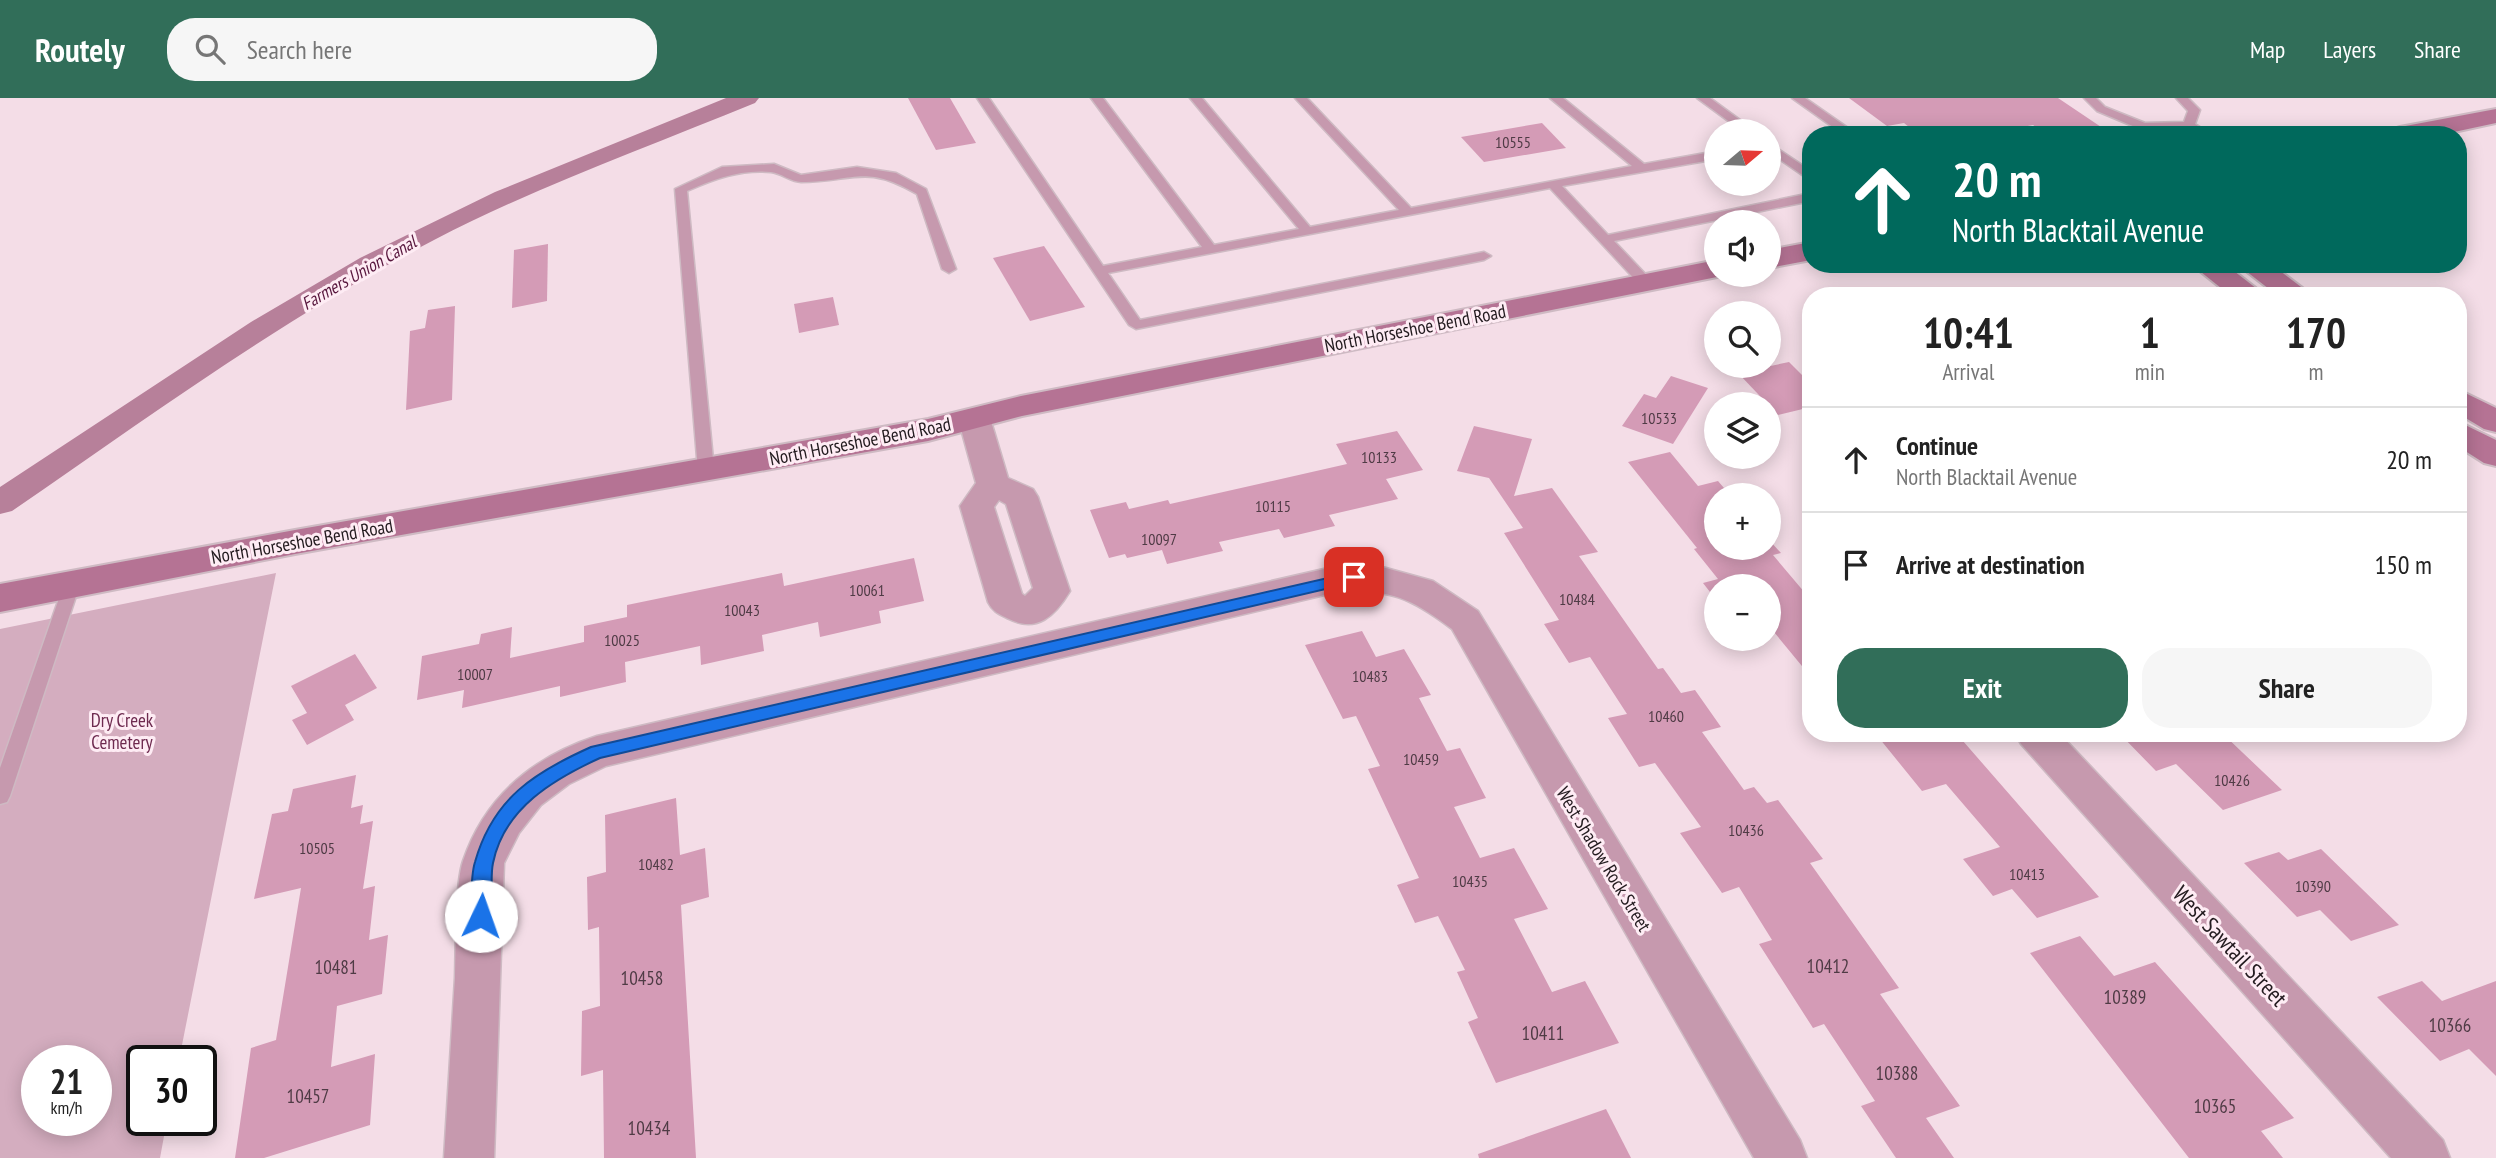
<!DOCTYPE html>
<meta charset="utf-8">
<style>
:root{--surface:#fff;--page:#f6f6f6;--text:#222;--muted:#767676;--line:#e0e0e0;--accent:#316e59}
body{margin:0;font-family:"PT Sans Narrow",sans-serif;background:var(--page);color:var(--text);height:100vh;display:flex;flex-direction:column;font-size:26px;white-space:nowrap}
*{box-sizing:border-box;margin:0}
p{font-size:23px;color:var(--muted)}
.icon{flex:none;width:38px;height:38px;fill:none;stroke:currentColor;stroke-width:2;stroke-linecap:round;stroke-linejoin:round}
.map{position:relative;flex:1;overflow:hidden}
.drawer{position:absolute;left:1802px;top:189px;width:665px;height:455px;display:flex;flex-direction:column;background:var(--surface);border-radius:28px;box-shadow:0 4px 18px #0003}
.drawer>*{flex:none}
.top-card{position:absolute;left:1802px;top:28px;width:665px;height:147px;border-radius:28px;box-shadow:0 4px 18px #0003;background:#00695c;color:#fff;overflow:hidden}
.needle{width:46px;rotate:71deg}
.fabs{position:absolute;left:1704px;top:21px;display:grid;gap:14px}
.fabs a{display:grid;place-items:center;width:77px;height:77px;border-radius:50%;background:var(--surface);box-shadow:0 4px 18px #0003;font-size:35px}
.speed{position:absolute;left:21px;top:947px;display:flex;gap:14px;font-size:35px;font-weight:700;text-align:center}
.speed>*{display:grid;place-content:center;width:91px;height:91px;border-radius:50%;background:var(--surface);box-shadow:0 4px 18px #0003;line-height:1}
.speed small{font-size:18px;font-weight:400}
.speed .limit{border:4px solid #111;border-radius:10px;background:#fff;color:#111}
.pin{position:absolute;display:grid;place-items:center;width:60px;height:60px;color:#fff;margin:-30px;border-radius:14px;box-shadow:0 4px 10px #0006}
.me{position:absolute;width:77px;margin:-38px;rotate:3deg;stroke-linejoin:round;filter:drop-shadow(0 0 5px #0008)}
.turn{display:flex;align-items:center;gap:24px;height:147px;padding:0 35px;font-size:32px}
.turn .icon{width:91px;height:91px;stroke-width:2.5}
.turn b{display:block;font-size:49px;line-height:60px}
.eta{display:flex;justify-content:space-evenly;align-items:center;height:119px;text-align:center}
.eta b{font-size:42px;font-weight:800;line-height:49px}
.action{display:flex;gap:14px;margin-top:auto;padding:14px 35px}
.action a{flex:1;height:80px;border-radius:28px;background:var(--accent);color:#fff;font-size:28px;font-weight:800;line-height:80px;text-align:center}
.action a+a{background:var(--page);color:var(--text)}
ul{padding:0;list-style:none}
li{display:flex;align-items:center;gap:21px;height:105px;padding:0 35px;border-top:2px solid var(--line)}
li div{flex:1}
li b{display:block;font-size:26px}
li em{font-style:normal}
header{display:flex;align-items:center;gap:42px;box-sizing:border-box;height:98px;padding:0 35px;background:var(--accent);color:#fff}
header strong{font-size:33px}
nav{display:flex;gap:38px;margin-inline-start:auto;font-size:24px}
.search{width:490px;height:63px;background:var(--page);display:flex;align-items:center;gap:18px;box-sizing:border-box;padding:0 24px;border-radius:28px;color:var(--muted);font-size:26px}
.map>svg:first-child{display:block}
</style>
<header>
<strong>Routely</strong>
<div class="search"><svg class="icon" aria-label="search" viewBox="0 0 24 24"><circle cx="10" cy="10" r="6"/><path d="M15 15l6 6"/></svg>Search here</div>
<nav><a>Map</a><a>Layers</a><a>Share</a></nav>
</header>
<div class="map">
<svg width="2496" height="1060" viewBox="0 0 2496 1060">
<rect width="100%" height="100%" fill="#f4dde7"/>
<path fill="#d4adbf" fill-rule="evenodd" d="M 276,475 L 179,962 L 142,962 L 142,1022 L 167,1022 L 160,1060 L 0,1060 L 0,531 ZM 37,962 L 96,962 L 96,1022 L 37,1022 Z"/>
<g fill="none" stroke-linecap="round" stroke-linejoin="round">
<path fill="#b7809a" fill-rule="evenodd" d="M 726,0 L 759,0 L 755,5 C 648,49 538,88 434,142 C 285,219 150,318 12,413 L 0,416 L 0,389 L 251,224 L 360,160 L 495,94 Z"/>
</g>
<g fill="#d49bb6">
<path d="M 908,0 L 950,0 L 976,45 L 936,52 Z"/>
<path d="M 1849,0 L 2058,0 L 2113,37 L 2047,37 L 2033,27 L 1980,37 L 1919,37 L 1904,25 L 1887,28 Z"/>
<path d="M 1542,25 L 1566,50 L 1484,64 L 1461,39 Z"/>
<path d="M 548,146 L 547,203 L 512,210 L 514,152 Z"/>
<path d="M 1044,148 L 1085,209 L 1030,223 L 993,160 Z"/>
<path d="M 833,199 L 839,227 L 799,235 L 794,206 Z"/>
<path d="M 455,208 L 452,302 L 406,312 L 410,233 L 425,230 L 428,212 Z"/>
<path d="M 1789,264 L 1811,286 L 1811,309 L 1778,317 L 1738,275 Z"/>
<path d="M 1671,278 L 1708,290 L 1673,346 L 1622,328 L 1644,296 L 1656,300 Z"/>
<path d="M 1474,328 L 1532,341 L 1514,398 L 1552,390 L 1598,454 L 1579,458 L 1658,571 L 1663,570 L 1681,595 L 1695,592 L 1721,629 L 1702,634 L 1744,692 L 1754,689 L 1767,705 L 1778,702 L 1823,761 L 1810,765 L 1899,890 L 1880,896 L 1960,1008 L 1926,1020 L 1954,1060 L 1896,1060 L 1861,1008 L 1875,1003 L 1824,926 L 1813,930 L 1759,846 L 1772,842 L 1739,789 L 1722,795 L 1680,735 L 1701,729 L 1655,665 L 1639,669 L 1608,620 L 1627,616 L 1590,559 L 1569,565 L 1544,526 L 1559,522 L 1504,435 L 1523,430 L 1489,380 L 1457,373 Z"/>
<path d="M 1397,333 L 1423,372 L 1386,381 L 1398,401 L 1329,417 L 1335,428 L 1284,440 L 1279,431 L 1219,444 L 1223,453 L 1167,466 L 1162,452 L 1127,460 L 1125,456 L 1109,460 L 1090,412 L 1126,404 L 1129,411 L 1168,402 L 1170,406 L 1347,366 L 1336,346 Z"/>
<path d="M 1670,354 L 1698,388 L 1718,383 L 1730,397 L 1717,397 L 1717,450 L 1769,450 L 1769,442 L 1781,455 L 1773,457 L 1811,502 L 1811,579 L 1769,528 L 1769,488 L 1717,488 L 1717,503 L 1703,485 L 1718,481 L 1694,451 L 1697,450 L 1628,364 Z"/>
<path d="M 914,460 L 924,503 L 879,513 L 881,525 L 820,539 L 818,524 L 762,537 L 764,553 L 701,567 L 700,548 L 625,564 L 626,584 L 560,599 L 560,588 L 462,610 L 464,592 L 417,602 L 422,558 L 479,546 L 481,536 L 512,529 L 510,560 L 584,544 L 584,528 L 627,519 L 627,507 L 782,475 L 784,488 Z"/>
<path d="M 1362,533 L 1376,559 L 1404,551 L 1431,597 L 1419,600 L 1447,653 L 1460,650 L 1486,700 L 1454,709 L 1480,760 L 1514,750 L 1548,811 L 1514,821 L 1552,894 L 1585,883 L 1619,945 L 1496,985 L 1468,924 L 1478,920 L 1457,874 L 1465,872 L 1438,818 L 1415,825 L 1397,787 L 1419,780 L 1368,671 L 1380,668 L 1356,618 L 1343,621 L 1305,547 Z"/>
<path d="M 355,556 L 377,590 L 345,607 L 354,622 L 307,647 L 292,622 L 307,615 L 291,588 Z"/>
<path d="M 1875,635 L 1956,635 L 2099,799 L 2037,820 L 2012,791 L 1993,798 L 1963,761 L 2000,749 L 1946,686 L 1922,693 Z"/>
<path d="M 2119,635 L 2222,635 L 2282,692 L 2223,712 L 2176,666 L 2156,673 Z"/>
<path d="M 356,677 L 351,710 L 363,707 L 360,726 L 373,723 L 363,791 L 375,788 L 369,842 L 388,837 L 382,896 L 337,908 L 331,969 L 375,956 L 370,1027 L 264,1060 L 235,1060 L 251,950 L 276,942 L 301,790 L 254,801 L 272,716 L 288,713 L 293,691 Z"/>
<path d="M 676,700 L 680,757 L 705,750 L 709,799 L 681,807 L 696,1060 L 604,1060 L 603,972 L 581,978 L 582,913 L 600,908 L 599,829 L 588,832 L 587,779 L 606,774 L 605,717 Z"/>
<path d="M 2321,751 L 2399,827 L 2351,843 L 2320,812 L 2297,819 L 2244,765 L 2279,754 L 2288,762 Z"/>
<path d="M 2080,838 L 2114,878 L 2155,864 L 2294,1020 L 2261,1033 L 2283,1060 L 2189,1060 L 2030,855 Z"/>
<path d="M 2422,883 L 2442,903 L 2496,883 L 2496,978 L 2469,951 L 2440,963 L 2377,899 Z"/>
<path d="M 1606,1011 L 1631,1060 L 1479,1060 L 1478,1056 Z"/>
</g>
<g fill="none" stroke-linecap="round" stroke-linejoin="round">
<defs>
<g id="lane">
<path d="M 977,0 L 989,0 L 1103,168 L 1202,149 L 1091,0 L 1103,0 L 1214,147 L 1299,131 L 1190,0 L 1202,0 L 1310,129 L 1399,112 L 1295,0 L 1307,0 L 1411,110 L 1632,68 L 1550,0 L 1563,0 L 1644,66 L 1717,53 L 1717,61 L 1562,88 L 1608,137 L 1811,95 L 1811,103 L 1614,143 L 1651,182 L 1653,185 L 1646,189 L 1641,188 L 1550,90 L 1108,175 L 1140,222 L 1484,154 L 1491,158 L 1484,162 L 1136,231 L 1129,227 Z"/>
<path d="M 1697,0 L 1710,0 L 1755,33 L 1742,33 Z"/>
<path d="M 1792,0 L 1805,0 L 1858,37 L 1844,37 Z"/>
<path d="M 2084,0 L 2096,0 L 2105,9 L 2145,25 L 2184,24 L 2188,13 L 2176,0 L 2188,0 L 2200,12 L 2195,26 L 2212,37 L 2197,37 L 2187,31 L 2140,31 L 2097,13 Z"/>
<path d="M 1769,45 L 1811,73 L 1811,83 L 1769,54 Z"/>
<path d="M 774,66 L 801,77 L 857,69 L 896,75 L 926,91 L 956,171 L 949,175 L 942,171 L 917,96 C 864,65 854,84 801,84 C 791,84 781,75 771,74 C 741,71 714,81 687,93 L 714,372 L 706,377 L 698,372 L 675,91 L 722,69 Z"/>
<path d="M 72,480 L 80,486 L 10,698 L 7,704 L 0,706 L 0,670 L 64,486 Z"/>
</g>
<g id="street">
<path d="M 974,310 L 985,313 L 990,320 L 1008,380 L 1033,391 L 1038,399 L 1070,493 C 1055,518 1037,535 1009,521 C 999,516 993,514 988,504 L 960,408 L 976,385 L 958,320 L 963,313 ZM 999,402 L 1006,406 L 1033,490 L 1025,498 L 1022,496 L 994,409 Z"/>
<path d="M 1375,467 L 1433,483 L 1478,513 L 1800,1042 L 1807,1060 L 1754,1060 L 1452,531 C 1411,500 1389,490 1337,494 L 606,668 L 569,686 L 541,707 L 519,735 L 504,765 L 494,1060 L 444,1060 C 448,1000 451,940 455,880 C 456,852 455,786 463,763 C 485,698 533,659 597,638 L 1337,468 Z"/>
<path d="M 2015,635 L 2059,635 L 2443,1042 L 2450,1060 L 2391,1060 L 2021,646 Z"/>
</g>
<g id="secondary">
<path d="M 2496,11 L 2496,25 L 2440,37 L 2387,37 L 2391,32 L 2400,29 Z"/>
<path d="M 1811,144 L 1811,162 L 1769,170 L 1769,152 Z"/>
<path d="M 1717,162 L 1717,177 L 1727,177 L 1022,318 L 928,343 L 295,456 L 0,514 L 0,486 L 295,432 L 928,321 L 1021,298 Z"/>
<path d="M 2191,166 L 2225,166 L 2266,198 L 2231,198 Z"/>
<path d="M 2237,166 L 2271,166 L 2313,198 L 2278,198 Z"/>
<path d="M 2459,292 L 2496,310 L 2496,334 L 2484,331 L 2459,316 Z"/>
<path d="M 2459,324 L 2496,342 L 2496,368 L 2484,365 L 2459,349 Z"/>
</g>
</defs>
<use href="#lane" stroke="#cebac3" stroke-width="3"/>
<use href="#street" stroke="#cebac3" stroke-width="3"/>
<use href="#secondary" stroke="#cebac3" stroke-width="4"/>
<use href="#lane" fill="#c699ae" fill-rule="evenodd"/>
<use href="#street" fill="#c699ae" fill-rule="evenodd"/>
<use href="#secondary" fill="#b57394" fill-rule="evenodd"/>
</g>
<path fill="#1a73e8" stroke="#114b97" stroke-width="2" d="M 1354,474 L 1360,475 L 1360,483 L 600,660 C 554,681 504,710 493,765 C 489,784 496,807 487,824 L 474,824 L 471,818 C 472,801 470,780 475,764 C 493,700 535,674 591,649 Z"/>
<g text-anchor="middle" stroke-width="6" stroke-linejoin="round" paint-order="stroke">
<g font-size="16" fill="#4f3b45">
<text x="1513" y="50">10555</text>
<text x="1659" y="326">10533</text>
<text x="1379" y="365">10133</text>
<text x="1273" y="414">10115</text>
<text x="1159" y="447">10097</text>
<text x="867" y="498">10061</text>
<text x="1577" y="507">10484</text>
<text x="742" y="518">10043</text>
<text x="622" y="548">10025</text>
<text x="475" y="582">10007</text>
<text x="1370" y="584">10483</text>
<text x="1666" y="624">10460</text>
<text x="1421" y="667">10459</text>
<text x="2232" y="688">10426</text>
<text x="1746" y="738">10436</text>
<text x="317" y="756">10505</text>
<text x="656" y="772">10482</text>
<text x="2027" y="782">10413</text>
<text x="1470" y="789">10435</text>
<text x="2313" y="794">10390</text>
</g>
<g font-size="18" font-style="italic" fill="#57153c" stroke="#feecf4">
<text transform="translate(359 175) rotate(-30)" y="6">Farmers Union Canal</text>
</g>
<g font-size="19" fill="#231b1f" stroke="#feecf4">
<text transform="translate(1415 230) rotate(-11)" y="7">North Horseshoe Bend Road</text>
<text transform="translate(860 343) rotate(-11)" y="7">North Horseshoe Bend Road</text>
<text transform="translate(302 443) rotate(-10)" y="7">North Horseshoe Bend Road</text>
<text transform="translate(1604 761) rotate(59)" y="7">West Shadow Rock Street</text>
</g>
<g font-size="19" fill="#6e2a4f" stroke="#feecf4">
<text x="122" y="629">Dry Creek<tspan x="122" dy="22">Cemetery</tspan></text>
</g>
<g font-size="19" fill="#4f3b45">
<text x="1828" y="875">10412</text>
<text x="336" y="876">10481</text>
<text x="642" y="887">10458</text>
<text x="2125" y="906">10389</text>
<text x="2450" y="934">10366</text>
<text x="1543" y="942">10411</text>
<text x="1897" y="982">10388</text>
<text x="308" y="1005">10457</text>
<text x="2215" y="1015">10365</text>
<text x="649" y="1037">10434</text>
</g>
<g font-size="23" fill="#231b1f" stroke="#feecf4">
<text transform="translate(2230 848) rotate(47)" y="8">West Sawtail Street</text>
</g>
</g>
</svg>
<div class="fabs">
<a><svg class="needle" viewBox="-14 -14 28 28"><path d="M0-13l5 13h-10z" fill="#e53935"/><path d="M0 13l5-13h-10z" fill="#767676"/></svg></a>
<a><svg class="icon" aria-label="sound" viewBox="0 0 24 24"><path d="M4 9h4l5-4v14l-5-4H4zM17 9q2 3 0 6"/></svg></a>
<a><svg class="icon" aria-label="search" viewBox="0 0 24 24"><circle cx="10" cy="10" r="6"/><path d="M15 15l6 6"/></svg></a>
<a><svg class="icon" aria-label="layers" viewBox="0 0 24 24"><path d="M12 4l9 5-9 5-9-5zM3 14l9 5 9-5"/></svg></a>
<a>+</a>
<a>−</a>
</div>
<div class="speed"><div>21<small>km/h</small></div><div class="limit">30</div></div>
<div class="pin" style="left:1354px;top:479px;background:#d93025"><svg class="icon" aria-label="arrive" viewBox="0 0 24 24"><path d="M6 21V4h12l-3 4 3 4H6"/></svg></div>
<svg class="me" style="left:481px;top:818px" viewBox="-20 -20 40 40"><circle r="19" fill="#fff"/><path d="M0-13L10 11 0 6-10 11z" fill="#1a73e8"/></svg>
<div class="top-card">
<div class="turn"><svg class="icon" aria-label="ahead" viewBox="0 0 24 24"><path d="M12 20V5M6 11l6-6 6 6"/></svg><div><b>20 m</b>North Blacktail Avenue</div></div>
</div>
<section class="drawer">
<div class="eta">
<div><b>10:41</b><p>Arrival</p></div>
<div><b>1</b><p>min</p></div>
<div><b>170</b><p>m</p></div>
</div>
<ul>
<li><svg class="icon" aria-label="ahead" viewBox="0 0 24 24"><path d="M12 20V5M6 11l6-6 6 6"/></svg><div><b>Continue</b><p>North Blacktail Avenue</p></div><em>20 m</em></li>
<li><svg class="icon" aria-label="arrive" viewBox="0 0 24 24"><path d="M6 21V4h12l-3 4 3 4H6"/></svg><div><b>Arrive at destination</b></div><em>150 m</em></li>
</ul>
<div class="action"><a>Exit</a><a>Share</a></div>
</section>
</div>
